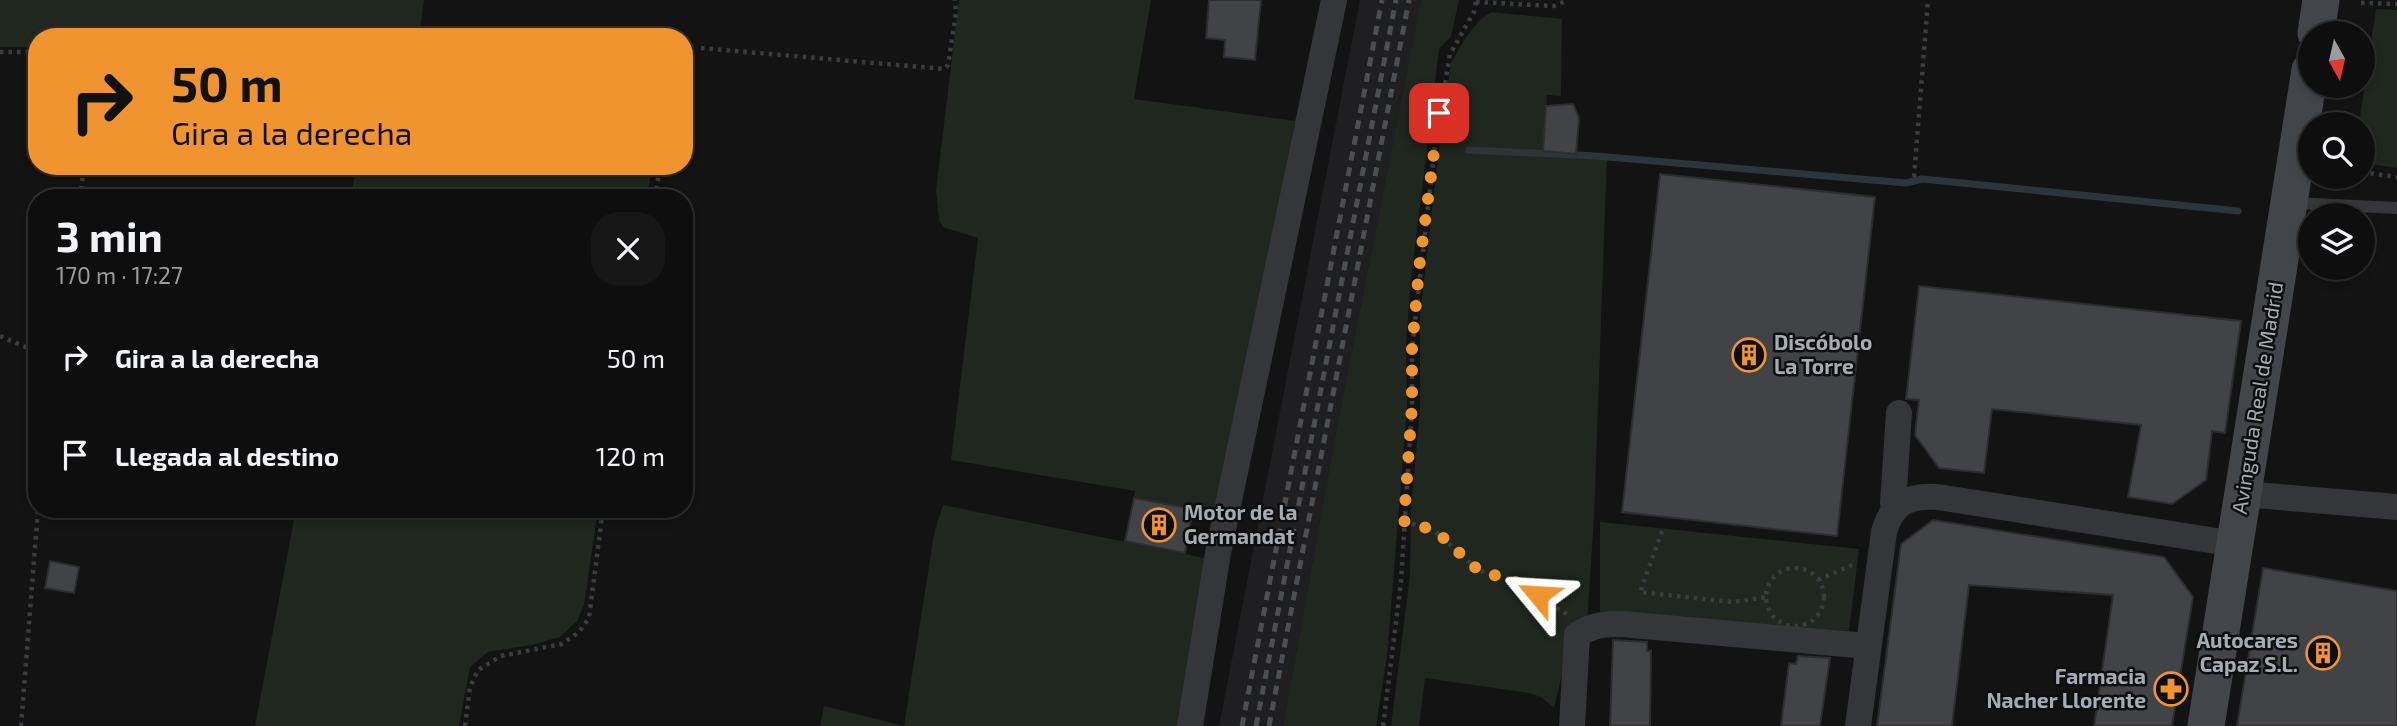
<!DOCTYPE html>
<html lang="es">
<meta charset="utf-8">
<style>
:root{--surface:#0e0e0f;--page:#171718;--text:#f1f3f6;--muted:#9b9c9e;--line:#2e2e2f}
body{margin:0;font-family:"Exo 2",sans-serif;background:var(--page);color:var(--text);height:100vh;display:flex;flex-direction:column;font-size:26px;white-space:nowrap}
*{box-sizing:border-box;margin:0}
p{font-size:23px;color:var(--muted)}
.icon{flex:none;width:38px;height:38px;fill:none;stroke:currentColor;stroke-width:2;stroke-linecap:round;stroke-linejoin:round}
.map{position:relative;flex:1;overflow:hidden}
.drawer{position:absolute;left:28px;top:189px;width:665px;height:329px;display:flex;flex-direction:column;background:var(--surface);border-radius:28px;box-shadow:0 4px 10px #0003,0 0 0 2px var(--line)}
.drawer>*{flex:none}
.guide{position:absolute;left:28px;top:28px;width:665px;height:147px;border-radius:28px;box-shadow:0 4px 10px #0003,0 0 0 2px var(--line);background:#f0942f;color:#111;overflow:hidden}
.needle{width:46px;rotate:172deg}
.tools{position:absolute;left:2298px;top:21px;display:grid;gap:14px}
.tools a{display:grid;place-items:center;width:77px;height:77px;border-radius:50%;background:var(--surface);box-shadow:0 4px 10px #0003,0 0 0 2px var(--line);font-size:35px}
.pin{position:absolute;display:grid;place-items:center;width:60px;height:60px;color:#fff;margin:-30px;border-radius:14px;box-shadow:0 4px 10px #0006}
.me{position:absolute;width:77px;margin:-38px;rotate:297deg;stroke-linejoin:round;filter:drop-shadow(0 0 5px #0008)}
.turn{display:flex;align-items:center;gap:24px;height:147px;padding:0 28px;font-size:32px}
.turn .icon{width:91px;height:91px;stroke-width:2.5}
.turn b{display:block;font-size:49px;line-height:60px}
.round{display:grid;place-items:center;flex:none;width:74px;height:74px;border-radius:28px;background:var(--page)}
.summary{display:flex;align-items:center;justify-content:space-between;height:119px;padding:0 28px}
h1{font-size:42px;font-weight:700;line-height:52px}
ul{padding:0;list-style:none}
li{display:flex;align-items:center;gap:21px;height:98px;padding:0 28px}
li div{flex:1}
li b{display:block;font-size:26px}
li em{font-style:normal}
.map>svg:first-child{display:block}
</style>
<div class="map">
<svg width="2397" height="726" viewBox="0 0 2397 726">
<rect width="100%" height="100%" fill="#131314"/>
<path fill="#1f1f21" d="M 1360,0 L 1421,0 L 1336,431 L 1283,726 L 1219,726 Z"/>
<g fill="#1f271f">
<path d="M 0,0 L 424,0 L 419,37 L 37,37 L 37,47 L 0,47 Z"/>
<path d="M 959,0 L 1151,0 L 1134,99 L 1295,121 L 1216,513 L 1134,498 L 1135,491 L 951,460 L 978,238 L 943,227 L 939,220 L 936,190 Z"/>
<path d="M 1421,0 L 1459,0 L 1451,36 L 1439,49 L 1411,280 L 1406,343 L 1407,408 L 1387,657 L 1376,726 L 1283,726 L 1336,431 Z"/>
<path d="M 2376,9 L 2397,10 L 2397,168 L 2363,163 L 2362,124 L 2359,124 Z"/>
<path d="M 1491,12 L 1562,19 L 1561,96 L 1547,95 L 1543,151 L 1607,155 L 1594,517 L 1587,624 L 1571,636 L 1554,708 L 1541,697 L 1529,693 L 1425,678 L 1419,726 L 1391,726 L 1410,575 L 1411,508 L 1420,410 L 1420,316 L 1442,121 L 1451,63 L 1466,37 L 1480,20 Z"/>
<path d="M 356,166 L 652,166 L 647,198 L 351,198 Z"/>
<path d="M 943,505 L 1209,559 L 1181,726 L 820,726 L 824,706 L 904,726 L 934,534 Z"/>
<path d="M 296,509 L 598,509 L 584,605 L 577,621 L 560,637 L 531,645 L 488,652 L 470,667 L 459,726 L 255,726 Z"/>
<path d="M 1600,522 L 1859,549 L 1849,631 L 1600,612 Z"/>
</g>
<g fill="none" stroke-linecap="round" stroke-linejoin="round">
<path stroke="#2b363a" stroke-width="7" d="M 1469,150 L 1596,156 L 1906,183 L 1922,179 L 2238,211"/>
</g>
<g fill="#424347" stroke="#2d2d30" stroke-width="2">
<path d="M 1209,0 L 1261,0 L 1255,60 L 1224,57 L 1225,40 L 1206,38 Z"/>
<path d="M 1573,104 L 1579,118 L 1576,154 L 1543,151 L 1546,106 Z"/>
<path d="M 1660,174 L 1875,197 L 1837,536 L 1622,512 Z"/>
<path d="M 1919,286 L 2241,321 L 2225,433 L 2212,431 L 2206,480 L 2172,504 L 2128,497 L 2141,425 L 1992,409 L 1984,473 L 1939,468 L 1915,435 L 1919,400 L 1906,399 Z"/>
<path d="M 1134,498 L 1193,509 L 1185,553 L 1125,541 Z"/>
<path d="M 1933,520 L 2164,557 L 2193,597 L 2172,726 L 2094,726 L 2113,595 L 1969,585 L 1952,726 L 1877,726 L 1901,544 Z"/>
<path d="M 50,561 L 79,567 L 74,593 L 45,588 Z"/>
<path d="M 2263,568 L 2397,591 L 2397,726 L 2237,726 Z"/>
<path d="M 1613,640 L 1647,642 L 1647,651 L 1651,651 L 1650,726 L 1610,726 Z"/>
<path d="M 1798,656 L 1830,658 L 1820,726 L 1781,726 L 1789,663 L 1796,664 Z"/>
</g>
<g fill="none" stroke-linecap="round" stroke-linejoin="round">
<g stroke="#3a3d40" stroke-width="4.5" stroke-dasharray="3.5 5" stroke-linecap="butt">
<path d="M 1476,2 L 1554,6 L 1568,0"/>
<path d="M 2361,3 L 2397,4"/>
<path d="M 701,48 L 944,69 L 948,65 L 956,13 L 955,0"/>
<path d="M 0,52 L 37,52"/>
<path d="M 2362,172 L 2397,177"/>
<path d="M 1914,177 L 1928,0"/>
<path d="M 80,198 L 84,166"/>
<path d="M 655,198 L 660,166"/>
<path d="M 0,336 L 37,352"/>
<path d="M 1404,521 L 1436,532 L 1478,570 L 1519,583 L 1568,615"/>
<path d="M 1662,531 L 1640,592 L 1732,602 L 1766,597"/>
<circle cx="1795" cy="597" r="29"/>
<path d="M 1818,580 L 1856,563"/>
<path d="M 21,726 L 38,509"/>
<path d="M 465,726 L 470,687 L 478,670 L 501,656 L 562,644 L 579,632 L 589,618 L 603,509"/>
<path d="M 1383,726 L 1401,582 L 1412,406 L 1412,349 L 1436,137 L 1450,54 L 1474,12 L 1476,0"/>
</g>
<path stroke="#343639" stroke-width="12" d="M 2293,203 L 2397,208"/>
<g stroke="#343639" stroke-width="26">
<path d="M 2243,494 L 2397,507"/>
<path d="M 1897,507 L 1893,503 L 1899,413"/>
<path d="M 1190,726 L 1218,553 L 1334,0"/>
<path d="M 1572,726 L 1577,635 C 1591,625 1605,624 1622,624 L 1867,646"/>
<path d="M 1858,726 L 1884,532 C 1892,503 1908,495 1938,497 L 2235,544"/>
</g>
<g stroke="#424549" stroke-width="37">
<path d="M 2316,33 L 2321,0"/>
<path d="M 2206,726 L 2310,70"/>
</g>
<g stroke="#4b4e52" stroke-width="5" stroke-dasharray="9 7" stroke-linecap="butt">
<path d="M 1242,726 L 1382,0"/>
<path d="M 1256,726 L 1396,0"/>
<path d="M 1269,726 L 1409,0"/>
</g>
</g>
<g fill="none" stroke-linecap="round" stroke-linejoin="round">
<path stroke="#f0942f" stroke-width="12" stroke-dasharray="0 21.6" d="M 1439,113 L 1419,269 L 1412,349 L 1412,406 L 1404,521 L 1436,531 L 1478,570 L 1519,583 L 1538,595"/>
</g>
<defs>
<symbol id="building-ring" viewBox="-11 -11 22 22"><circle r="9.5" fill="#0e0e0f" stroke="#f0942f" stroke-width="1.5"/><path d="M-4-6H4V6H1V3H-1V6H-4ZM-2.5-4.3h1.7v1.8h-1.7ZM.8-4.3h1.7v1.8H.8ZM-2.5-1h1.7V.8h-1.7ZM.8-1h1.7V.8H.8Z" fill="#f0942f"/></symbol>
<symbol id="pharmacy-ring" viewBox="-11 -11 22 22"><circle r="9.5" fill="#0e0e0f" stroke="#f0942f" stroke-width="1.5"/><path d="M-2-6h4v4h4v4h-4v4h-4v-4h-4v-4h4Z" fill="#f0942f"/></symbol>
</defs>
<g fill-rule="evenodd">
<use href="#building-ring" x="1730" y="336" width="38" height="38"/>
<use href="#building-ring" x="1140" y="506" width="38" height="38"/>
<use href="#building-ring" x="2304" y="634" width="38" height="38"/>
<use href="#pharmacy-ring" x="2152" y="670" width="38" height="38"/>
</g>
<g text-anchor="middle" stroke-width="5" stroke-linejoin="round" paint-order="stroke">
<g font-size="21" font-weight="bold" fill="#a4acb5" stroke="#0e0e0f" text-anchor="start">
<text x="1774" y="350">Discóbolo<tspan x="1774" dy="24">La Torre</tspan></text>
<text x="1184" y="520">Motor de la<tspan x="1184" dy="24">Germandat</tspan></text>
<text x="2298" y="648" text-anchor="end">Autocares<tspan x="2298" dy="24">Capaz S.L.</tspan></text>
<text x="2146" y="684" text-anchor="end">Farmacia<tspan x="2146" dy="24">Nacher Llorente</tspan></text>
</g>
<g font-size="21" fill="#a4acb5" stroke="#0e0e0f">
<text transform="translate(2258 398) rotate(-81)" y="7">Avinguda Real de Madrid</text>
</g>
</g>
</svg>
<div class="tools">
<a><svg class="needle" viewBox="-14 -14 28 28"><path d="M0-13l5 13h-10z" fill="#e53935"/><path d="M0 13l5-13h-10z" fill="#9b9c9e"/></svg></a>
<a><svg class="icon" aria-label="search" viewBox="0 0 24 24"><circle cx="10" cy="10" r="6"/><path d="M15 15l6 6"/></svg></a>
<a><svg class="icon" aria-label="layers" viewBox="0 0 24 24"><path d="M12 4l9 5-9 5-9-5zM3 14l9 5 9-5"/></svg></a>
</div>
<div class="pin" style="left:1439px;top:113px;background:#d93025"><svg class="icon" aria-label="arrive" viewBox="0 0 24 24"><path d="M6 21V4h12l-3 4 3 4H6"/></svg></div>
<svg class="me" style="left:1538px;top:595px" viewBox="-20 -20 40 40"><path d="M0-17L14 15 0 8-14 15z" fill="#f0942f" stroke="#fff" stroke-width="4"/></svg>
<div class="guide">
<div class="turn"><svg class="icon" aria-label="right" viewBox="0 0 24 24"><path d="M7 20v-9h11M14 6l5 5-5 5"/></svg><div><b>50 m</b>Gira a la derecha</div></div>
</div>
<section class="drawer">
<div class="summary"><div><h1>3 min</h1><p>170 m · 17:27</p></div><a class="round"><svg class="icon" aria-label="close" viewBox="0 0 24 24"><path d="M6 6l12 12M18 6L6 18"/></svg></a></div>
<ul>
<li><svg class="icon" aria-label="right" viewBox="0 0 24 24"><path d="M7 20v-9h11M14 6l5 5-5 5"/></svg><div><b>Gira a la derecha</b></div><em>50 m</em></li>
<li><svg class="icon" aria-label="arrive" viewBox="0 0 24 24"><path d="M6 21V4h12l-3 4 3 4H6"/></svg><div><b>Llegada al destino</b></div><em>120 m</em></li>
</ul>
</section>
</div>
